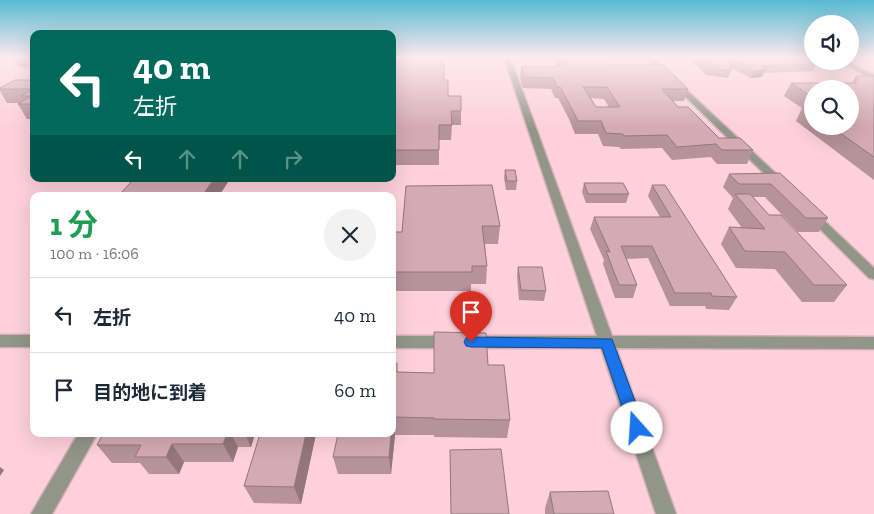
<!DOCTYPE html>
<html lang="ja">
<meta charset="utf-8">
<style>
:root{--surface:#fff;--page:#f2f2f3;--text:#1f2937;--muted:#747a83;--line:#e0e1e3}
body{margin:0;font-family:"Zilla Slab","Noto Sans JP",serif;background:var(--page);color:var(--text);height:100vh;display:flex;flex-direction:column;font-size:19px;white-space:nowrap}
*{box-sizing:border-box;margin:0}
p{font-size:16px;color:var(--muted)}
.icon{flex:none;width:28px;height:28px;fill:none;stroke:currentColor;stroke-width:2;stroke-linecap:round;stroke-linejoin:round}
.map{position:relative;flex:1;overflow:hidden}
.details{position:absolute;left:30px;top:192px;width:366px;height:245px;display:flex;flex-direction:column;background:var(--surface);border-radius:10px;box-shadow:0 5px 20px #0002}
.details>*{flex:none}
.guide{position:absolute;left:30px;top:30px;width:366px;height:152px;border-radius:10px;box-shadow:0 5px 20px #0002;background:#00695c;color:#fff;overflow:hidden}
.controls{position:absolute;left:804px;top:15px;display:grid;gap:10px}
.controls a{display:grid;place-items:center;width:55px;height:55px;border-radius:50%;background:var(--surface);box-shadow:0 5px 20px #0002;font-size:25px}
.pin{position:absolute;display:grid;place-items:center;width:42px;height:42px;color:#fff;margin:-51px -21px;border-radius:50% 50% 50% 0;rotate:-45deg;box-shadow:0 0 5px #0007}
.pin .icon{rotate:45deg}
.me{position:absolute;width:55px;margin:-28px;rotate:341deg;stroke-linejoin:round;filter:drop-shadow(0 0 4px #0008)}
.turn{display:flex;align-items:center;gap:18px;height:105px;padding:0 20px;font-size:22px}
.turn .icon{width:65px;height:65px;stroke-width:2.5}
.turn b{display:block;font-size:35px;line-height:42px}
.lanes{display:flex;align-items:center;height:48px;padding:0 20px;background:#0003;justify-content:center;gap:25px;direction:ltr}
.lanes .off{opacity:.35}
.round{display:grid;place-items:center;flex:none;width:52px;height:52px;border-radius:26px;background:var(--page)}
.head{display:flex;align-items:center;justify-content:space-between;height:85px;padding:0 20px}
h1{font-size:30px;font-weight:700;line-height:38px;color:#1e9e55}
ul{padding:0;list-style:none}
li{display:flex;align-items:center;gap:15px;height:75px;padding:0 20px;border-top:1px solid var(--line)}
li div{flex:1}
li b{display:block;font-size:19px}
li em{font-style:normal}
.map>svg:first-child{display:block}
</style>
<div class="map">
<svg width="874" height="514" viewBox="0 0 874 514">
<rect width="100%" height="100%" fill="#fdd0db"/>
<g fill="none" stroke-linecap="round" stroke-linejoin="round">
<defs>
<g id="minor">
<path d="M 504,57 L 510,57 L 612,336 L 874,337 L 874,349 L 616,348 L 676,514 L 656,514 L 601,348 L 470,348 L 465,346 L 462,342 L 465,338 L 470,336 L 597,336 Z"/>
<path d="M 645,57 L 651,57 L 785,182 L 786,184 L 785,186 L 777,186 Z"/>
<path d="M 838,61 L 846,61 L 874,75 L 874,80 Z"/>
<path d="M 811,211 L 815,212 L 874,268 L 874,279 L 869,278 L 805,214 Z"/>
<rect x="0" y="335" width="34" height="12"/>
<path d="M 392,336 L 450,336 L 455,338 L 458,342 L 455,346 L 450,348 L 392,348 Z"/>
<path d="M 78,434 L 97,434 L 52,514 L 31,514 Z"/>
</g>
</defs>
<use href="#minor" stroke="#d5aeb8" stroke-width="3"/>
<use href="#minor" fill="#919687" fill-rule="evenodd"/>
</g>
<g fill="#b6929b" fill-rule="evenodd">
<path d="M 13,57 L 34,57 L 34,67 L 19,67 Z"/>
<path d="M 392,57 L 444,80 L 448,96 L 461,111 L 461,125 L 452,125 L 451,140 L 439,140 L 439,165 L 392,165 Z"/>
<path d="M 551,57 L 601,57 L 609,65 L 688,89 L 684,101 L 673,101 L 678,107 L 719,138 L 753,150 L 747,164 L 717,164 L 711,157 L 672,160 L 662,148 L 621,149 L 619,147 L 603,146 L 598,134 L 575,134 L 569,119 L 558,98 L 555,98 L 551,89 L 523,88 L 520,78 L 521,67 L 557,66 ZM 591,98 L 604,99 L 609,107 L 596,107 Z"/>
<path d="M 688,57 L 803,57 L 816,64 L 813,71 L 764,73 L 762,77 L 751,78 L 731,68 L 731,71 L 728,78 L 706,75 Z"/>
<path d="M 856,76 L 874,76 L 874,180 L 796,121 L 802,108 L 784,96 L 791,83 L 852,83 ZM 812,89 L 850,126 L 812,126 Z"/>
<path d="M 34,80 L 34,119 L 27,119 L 18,104 L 20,103 L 7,103 L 0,91 L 0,88 Z"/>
<path d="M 505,170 L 517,181 L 516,190 L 506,190 L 504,178 Z"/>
<path d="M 780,173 L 828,218 L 819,232 L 798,232 L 765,197 L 753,197 L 769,215 L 847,285 L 834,302 L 802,302 L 775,269 L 736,268 L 721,244 L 729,227 L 742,228 L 728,209 L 733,198 L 723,187 L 729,174 Z"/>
<path d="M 584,183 L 629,194 L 626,203 L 586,203 L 582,192 Z"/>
<path d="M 652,185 L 737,297 L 729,310 L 706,309 L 705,306 L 670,306 L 648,258 L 626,259 L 637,285 L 633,298 L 615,298 L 603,264 L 604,260 L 590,229 L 594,217 L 660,217 L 648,196 Z"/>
<path d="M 406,186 L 500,226 L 498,244 L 485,244 L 487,266 L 486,284 L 471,284 L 471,291 L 392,291 L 392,232 L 402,232 Z"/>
<path d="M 518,267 L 546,291 L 544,301 L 519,300 L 517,276 Z"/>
<path d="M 392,363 L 398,372 L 434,373 L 488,365 L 510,420 L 507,438 L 434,437 L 434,435 L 395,435 L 391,474 L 338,474 L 333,457 Z"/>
<path d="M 103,434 L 255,434 L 251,447 L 238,447 L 233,462 L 184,462 L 179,474 L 149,474 L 140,463 L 112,463 L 97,445 Z"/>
<path d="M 260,434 L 316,434 L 301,504 L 254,503 L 244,486 Z"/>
<path d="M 450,450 L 509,514 L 451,514 Z"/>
<path d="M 550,492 L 614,514 L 545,514 L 545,508 Z"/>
</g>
<g fill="#94777e">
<path d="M 765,69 L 762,77 L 751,78 L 754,71 Z"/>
<path d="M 214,179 L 230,179 L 219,196 L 202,196 Z"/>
<path d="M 393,417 L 395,435 L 391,474 L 389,457 L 391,434 L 392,434 Z"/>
<path d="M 227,434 L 231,434 L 238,447 L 233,462 L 223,444 Z"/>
<path d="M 245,434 L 255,434 L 251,447 Z"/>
<path d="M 306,434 L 316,434 L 301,504 L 294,487 Z"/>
<path d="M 172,444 L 184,462 L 179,474 L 166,457 Z"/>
<path d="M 0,467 L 4,470 L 0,476 Z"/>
</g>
<g fill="#d4aab4" stroke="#94777e" fill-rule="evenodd">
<path d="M 392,57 L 444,57 L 444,80 L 448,80 L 448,96 L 461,96 L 461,111 L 451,111 L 452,125 L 439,125 L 439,150 L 392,150 Z"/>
<path d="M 559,57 L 601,57 L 609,65 L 664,65 L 688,89 L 662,89 L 678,107 L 688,107 L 719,138 L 740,138 L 753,150 L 722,150 L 716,144 L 677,147 L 667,135 L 624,136 L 623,134 L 606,133 L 601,121 L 578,121 L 571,107 L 560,87 L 557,87 L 553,78 L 525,77 L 521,67 L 566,66 ZM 583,87 L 607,87 L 620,107 L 596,107 Z"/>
<path d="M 698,57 L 803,57 L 816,64 L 761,66 L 765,69 L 754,71 L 730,59 L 731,71 L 709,67 Z"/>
<path d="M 856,76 L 874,76 L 874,157 L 830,126 L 850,126 L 850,89 L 812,89 L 812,97 L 791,83 L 856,83 Z"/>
<path d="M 15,80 L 34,80 L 34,104 L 18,104 L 31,96 L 21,96 L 33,89 L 0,89 L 0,88 Z"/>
<path d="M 803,107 L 812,107 L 812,114 Z"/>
<path d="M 505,170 L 515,170 L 517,181 L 507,181 Z"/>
<path d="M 780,173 L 828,218 L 806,218 L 771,184 L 739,184 L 729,174 Z"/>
<path d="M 134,179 L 214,179 L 202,196 L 118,196 Z"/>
<path d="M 584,183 L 623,183 L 629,194 L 588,194 Z"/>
<path d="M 492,185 L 500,226 L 482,226 L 487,266 L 472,266 L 472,272 L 392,272 L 392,232 L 402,232 L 406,186 Z"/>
<path d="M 652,185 L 665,185 L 737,297 L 712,296 L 711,293 L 675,293 L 652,246 L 621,246 L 637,285 L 619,285 L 606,251 L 610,252 L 594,217 L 671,217 Z"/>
<path d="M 735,194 L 750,194 L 769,215 L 781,215 L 847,285 L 814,285 L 785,252 L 745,251 L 729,227 L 765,229 Z"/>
<path d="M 518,267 L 542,267 L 546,291 L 521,290 Z"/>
<path d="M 434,332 L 486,333 L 488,365 L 504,365 L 510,420 L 434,419 L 434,418 L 393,417 L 392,420 L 392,363 L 397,363 L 397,372 L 434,373 Z"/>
<path d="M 103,434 L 227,434 L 223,444 L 172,444 L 166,457 L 135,457 L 141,445 L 97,445 Z"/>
<path d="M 260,434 L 306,434 L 294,487 L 244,486 Z"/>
<path d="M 338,434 L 391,434 L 389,457 L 333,457 Z"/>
<path d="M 501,449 L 509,514 L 451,514 L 450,450 Z"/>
<path d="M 608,491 L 614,514 L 554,514 L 550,492 Z"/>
</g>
<linearGradient id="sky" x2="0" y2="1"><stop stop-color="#57bad2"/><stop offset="0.45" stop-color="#feeaef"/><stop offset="1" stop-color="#feeaef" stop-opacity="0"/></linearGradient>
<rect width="874" height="128" fill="url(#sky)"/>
<path fill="#1a73e8" stroke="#114b97" d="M 471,337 L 612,339 L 645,428 L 643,433 L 637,436 L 631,433 L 602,348 L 471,347 L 466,346 L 464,342 L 466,338 Z"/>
</svg>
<div class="controls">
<a><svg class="icon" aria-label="sound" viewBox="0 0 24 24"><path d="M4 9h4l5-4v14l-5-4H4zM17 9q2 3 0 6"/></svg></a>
<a><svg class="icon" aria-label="search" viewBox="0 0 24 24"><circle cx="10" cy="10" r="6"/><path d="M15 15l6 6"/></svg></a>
</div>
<div class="pin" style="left:471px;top:342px;background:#d93025"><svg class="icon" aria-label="arrive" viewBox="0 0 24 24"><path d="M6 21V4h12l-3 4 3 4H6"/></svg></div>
<svg class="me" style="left:637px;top:428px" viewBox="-20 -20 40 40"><circle r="19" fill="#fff"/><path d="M0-13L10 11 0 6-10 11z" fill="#1a73e8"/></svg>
<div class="guide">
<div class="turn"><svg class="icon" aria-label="left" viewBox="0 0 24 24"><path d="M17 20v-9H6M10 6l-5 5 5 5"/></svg><div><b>40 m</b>左折</div></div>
<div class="lanes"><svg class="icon" aria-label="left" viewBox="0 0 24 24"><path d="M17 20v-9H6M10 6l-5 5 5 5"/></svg><svg class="icon off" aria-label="ahead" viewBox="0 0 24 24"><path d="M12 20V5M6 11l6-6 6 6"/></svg><svg class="icon off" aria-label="ahead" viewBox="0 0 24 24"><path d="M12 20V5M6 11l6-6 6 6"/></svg><svg class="icon off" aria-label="right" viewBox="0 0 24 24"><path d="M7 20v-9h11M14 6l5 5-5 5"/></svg></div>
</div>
<section class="details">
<div class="head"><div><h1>1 分</h1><p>100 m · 16:06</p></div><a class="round"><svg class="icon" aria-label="close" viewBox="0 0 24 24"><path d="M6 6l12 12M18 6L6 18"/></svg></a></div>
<ul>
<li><svg class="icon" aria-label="left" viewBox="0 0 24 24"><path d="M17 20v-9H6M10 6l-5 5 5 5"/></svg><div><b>左折</b></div><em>40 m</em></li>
<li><svg class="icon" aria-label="arrive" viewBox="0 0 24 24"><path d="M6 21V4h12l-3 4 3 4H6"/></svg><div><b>目的地に到着</b></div><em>60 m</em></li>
</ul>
</section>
</div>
